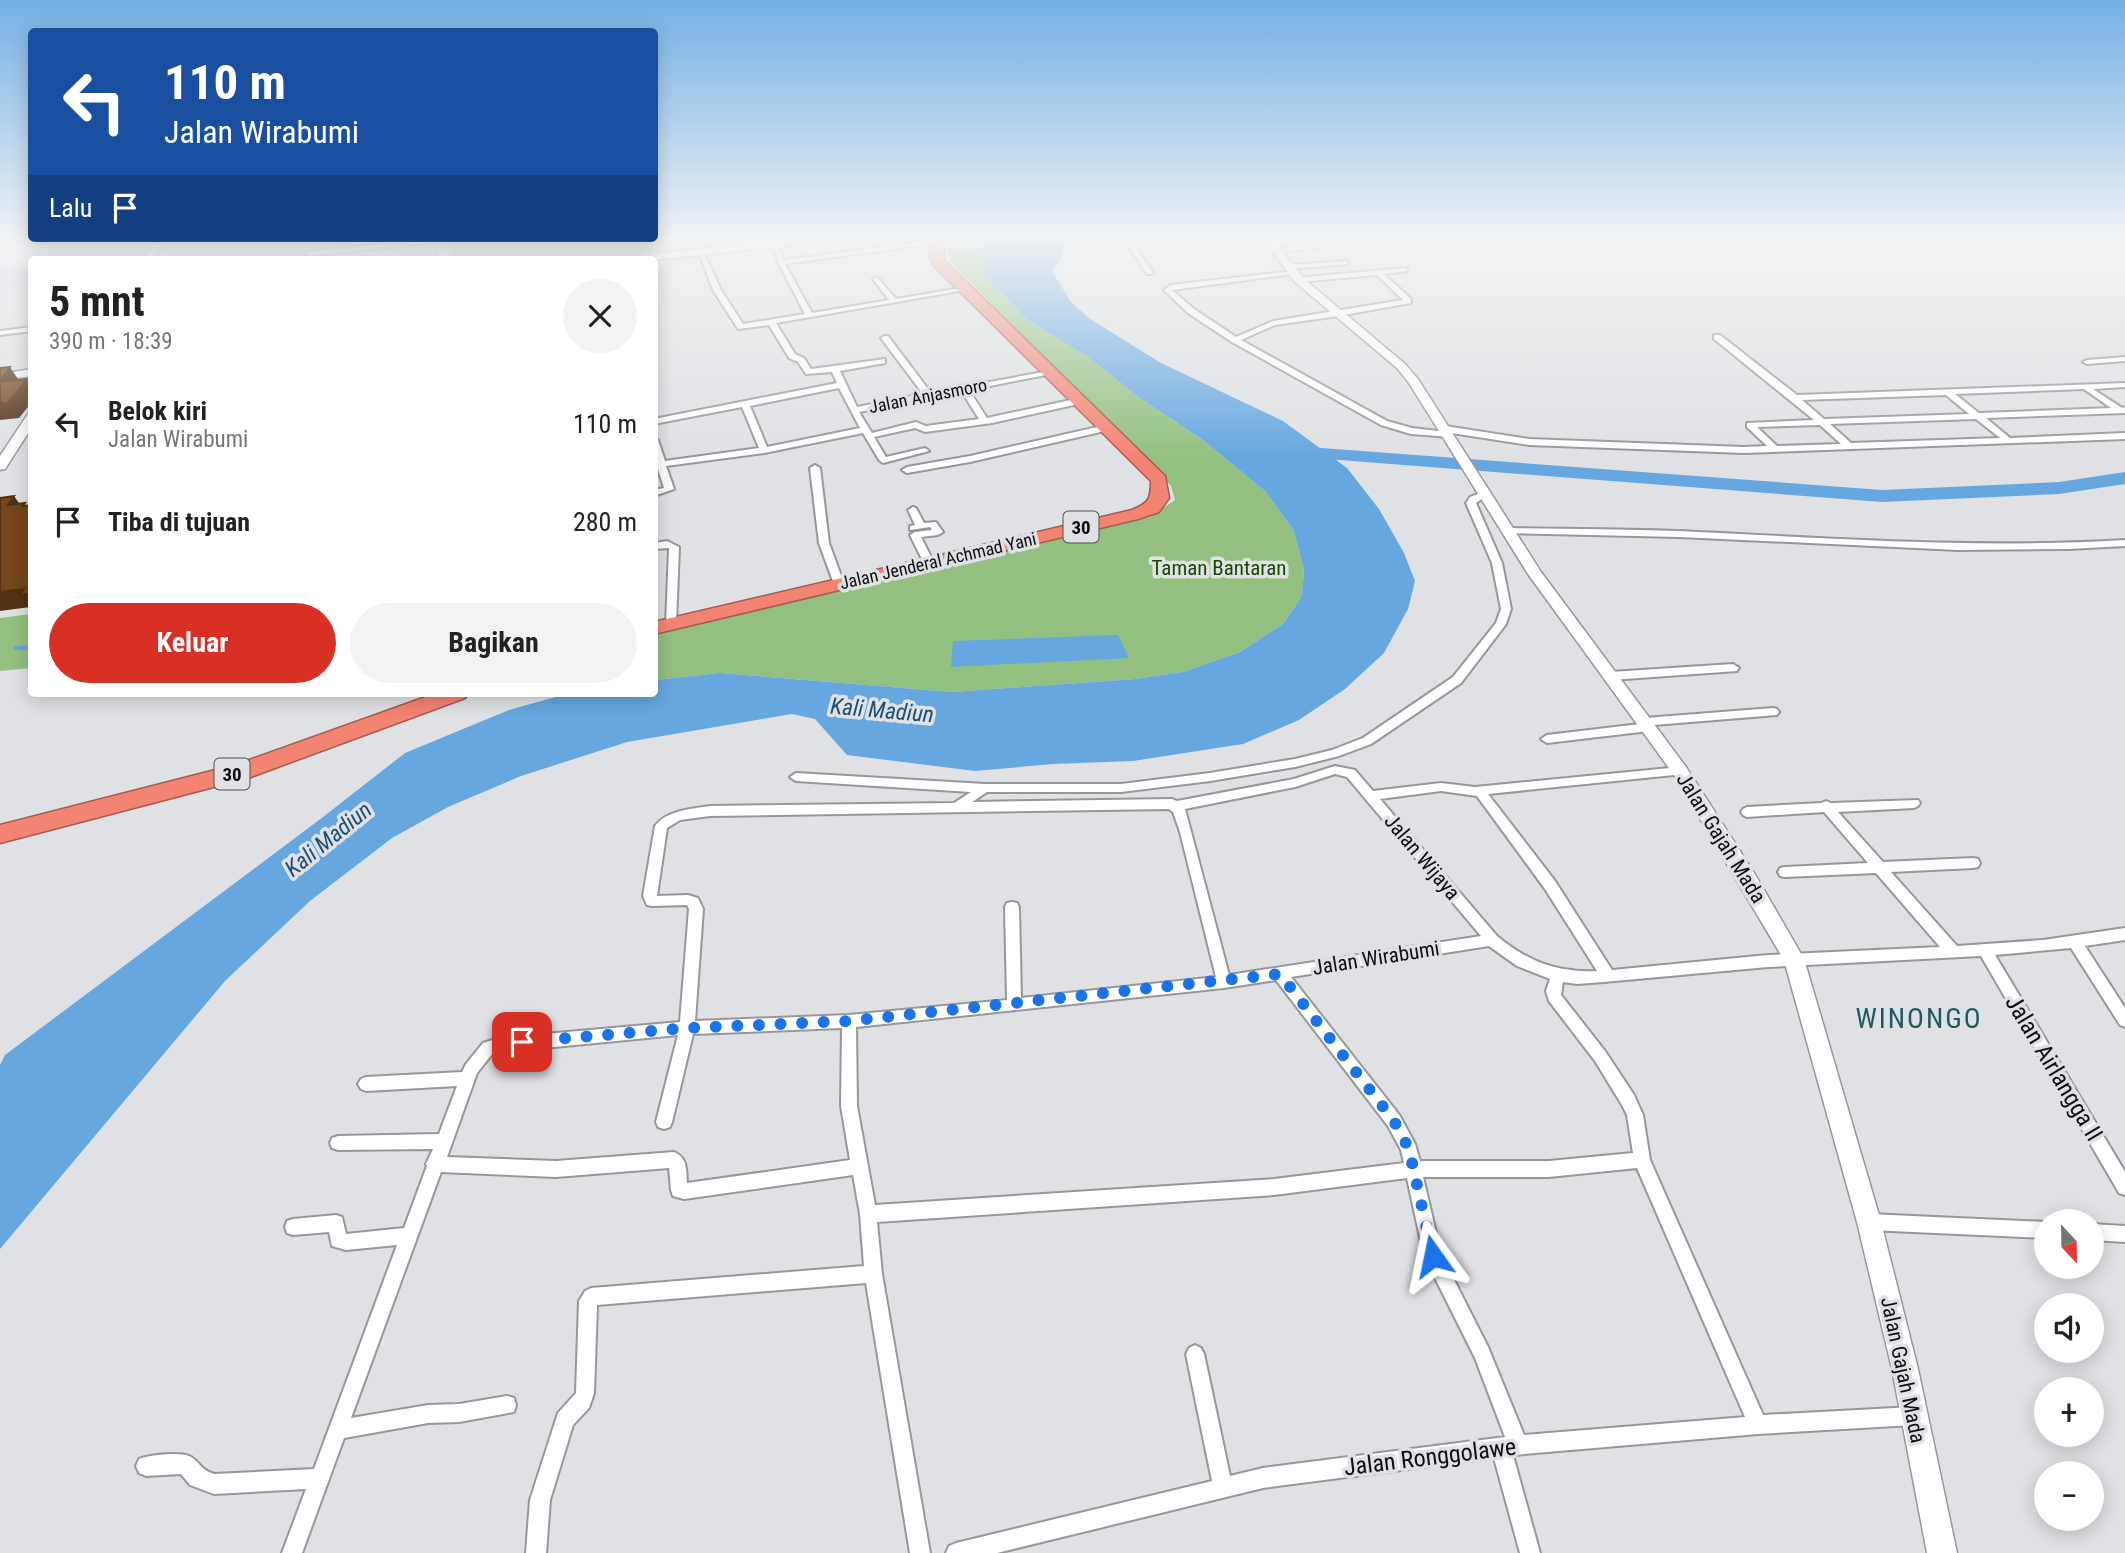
<!DOCTYPE html>
<html lang="id">
<meta charset="utf-8">
<style>
:root{--surface:#fff;--page:#f2f2f2;--text:#222;--muted:#767676;--accent:#d93025}
body{margin:0;font-family:"Roboto Condensed",sans-serif;background:var(--page);color:var(--text);height:100vh;display:flex;flex-direction:column;font-size:26px;white-space:nowrap}
*{box-sizing:border-box;margin:0}
p{font-size:23px;color:var(--muted)}
.icon{flex:none;width:38px;height:38px;fill:none;stroke:currentColor;stroke-width:2;stroke-linecap:round;stroke-linejoin:round}
.map{position:relative;flex:1;overflow:hidden}
.drawer{position:absolute;left:28px;top:256px;width:630px;height:441px;display:flex;flex-direction:column;background:var(--surface);border-radius:7px;box-shadow:0 4px 18px #0003}
.drawer>*{flex:none}
.hud{position:absolute;left:28px;top:28px;width:630px;height:214px;border-radius:7px;box-shadow:0 4px 18px #0003;background:#1a4fa0;color:#fff;overflow:hidden}
.needle{width:46px;rotate:158deg}
.buttons{position:absolute;left:2034px;top:1209px;display:grid;gap:14px}
.buttons a{display:grid;place-items:center;width:70px;height:70px;border-radius:50%;background:var(--surface);box-shadow:0 4px 18px #0003;font-size:35px}
.pin{position:absolute;display:grid;place-items:center;width:60px;height:60px;color:#fff;margin:-30px;border-radius:14px;box-shadow:0 4px 10px #0006}
.me{position:absolute;width:77px;margin:-38px;rotate:348deg;stroke-linejoin:round;filter:drop-shadow(0 0 5px #0008)}
.turn{display:flex;align-items:center;gap:24px;height:147px;padding:0 21px;font-size:32px}
.turn .icon{width:91px;height:91px;stroke-width:2.5}
.turn b{display:block;font-size:49px;line-height:60px}
.then{display:flex;align-items:center;height:66px;padding:0 21px;background:#0003;gap:14px;font-size:26px}
.round{display:grid;place-items:center;flex:none;width:74px;height:74px;border-radius:37px;background:var(--page)}
.overview{display:flex;align-items:center;justify-content:space-between;height:119px;padding:0 21px}
h1{font-size:42px;font-weight:700;line-height:52px}
.primary-button{display:flex;gap:14px;margin-top:auto;padding:14px 21px}
.primary-button a{flex:1;height:80px;border-radius:42px;background:var(--accent);color:#fff;font-size:28px;font-weight:700;line-height:80px;text-align:center}
.primary-button a+a{background:var(--page);color:var(--text)}
ul{padding:0;list-style:none}
li{display:flex;align-items:center;gap:21px;height:98px;padding:0 21px}
li div{flex:1}
li b{display:block;font-size:26px}
li em{font-style:normal}
.map>svg:first-child{display:block}
</style>
<div class="map">
<svg width="2125" height="1553" viewBox="0 0 2125 1553">
<rect width="100%" height="100%" fill="#e0e1e4"/>
<path fill="#d3d5e0" d="M 31,265 L 31,288 L 0,290 L 0,267 Z"/>
<g fill="#93c081">
<path d="M 450,239 L 668,239 L 668,245 C 643,266 491,259 452,259 Z"/>
<path d="M 948,239 L 987,239 L 980,249 L 1029,321 L 1088,357 L 1141,399 L 1203,440 L 1266,492 L 1294,531 L 1304,570 L 1302,596 L 1284,623 L 1240,652 L 1183,672 L 1135,679 L 952,692 L 720,673 L 655,680 L 654,634 L 1150,517 L 1175,500 L 1171,486 L 953,265 L 947,253 Z"/>
<path d="M 31,614 L 31,668 L 0,671 L 0,618 Z"/>
</g>
<g fill="#66a7e0">
<path d="M 987,239 L 1065,239 L 1060,260 L 1052,271 L 1071,302 L 1090,319 L 1161,363 L 1283,421 L 1347,468 L 1379,509 L 1404,553 L 1415,581 L 1408,609 L 1384,653 L 1345,689 L 1299,720 L 1243,744 L 1133,761 L 1053,764 L 975,771 L 847,755 L 815,719 L 792,714 L 627,742 L 521,776 L 448,807 L 392,838 L 310,901 L 225,981 L 0,1249 L 0,1065 L 5,1055 L 323,817 L 405,753 L 509,710 L 570,693 L 654,693 L 655,680 L 720,673 L 952,692 L 1135,679 L 1183,672 L 1240,652 L 1284,623 L 1302,596 L 1304,570 L 1294,531 L 1266,492 L 1203,440 L 1141,399 L 1088,357 L 1029,321 L 983,274 L 987,268 L 980,249 Z"/>
<path d="M 1118,635 L 1129,658 L 951,667 L 953,641 Z"/>
</g>
<g fill="none" stroke-linecap="round" stroke-linejoin="round">
<path stroke="#66a7e0" stroke-width="4.5" d="M 16,648 L 32,648"/>
<path fill="#66a7e0" fill-rule="evenodd" d="M 1295,446 L 1882,490 L 2059,482 L 2125,472 L 2125,484 L 2059,494 L 1882,502 L 1288,456 L 1285,452 L 1288,448 Z"/>
<defs>
<g id="street">
<path d="M 14,239 L 34,239 L 0,245 L 0,241 Z"/>
<path d="M 428,239 L 433,241 L 430,243 L 308,256 L 305,254 L 308,252 Z"/>
<path d="M 1124,239 L 1130,239 L 1153,273 L 1151,274 L 1147,274 Z"/>
<path d="M 937,240 L 940,242 L 939,243 L 785,264 L 812,313 L 889,300 L 873,279 L 877,277 L 896,299 L 967,287 L 971,289 L 776,323 L 795,354 L 804,358 L 811,369 L 885,359 L 885,363 L 840,371 L 857,407 L 923,394 L 881,338 L 885,336 L 888,336 L 931,393 L 1054,370 L 1054,374 L 1051,374 L 969,390 L 987,418 L 1080,398 L 1084,401 L 1083,403 L 992,423 L 925,432 L 915,428 L 874,437 L 886,457 L 925,448 L 929,451 L 883,463 L 879,460 L 863,433 L 764,453 L 666,466 L 674,489 L 654,496 L 654,490 L 664,488 L 654,456 L 654,437 L 658,440 L 665,461 L 759,448 L 742,407 L 654,424 L 654,419 L 837,383 L 832,372 L 806,374 L 798,362 L 789,358 L 769,325 L 738,329 L 713,290 L 698,250 L 703,251 L 721,290 L 743,324 L 805,314 L 778,262 L 772,242 L 777,243 L 784,260 ZM 839,388 L 860,428 L 767,447 L 750,406 ZM 962,392 L 979,419 L 926,426 L 916,422 L 872,433 L 859,412 Z"/>
<path d="M 1324,244 L 1327,246 L 1326,247 L 1277,252 L 1274,250 L 1277,248 Z"/>
<path d="M 1346,261 L 1348,262 L 1348,264 L 1288,269 L 1285,267 L 1288,265 Z"/>
<path d="M 1405,268 L 1407,269 L 1407,271 L 1384,274 L 1411,299 L 1411,303 L 1338,316 L 1275,325 L 1241,340 L 1387,421 L 1412,428 L 1447,432 L 1450,433 L 1450,437 L 1411,434 L 1381,425 L 1232,342 L 1188,313 L 1164,290 L 1171,285 L 1294,271 L 1296,272 L 1292,274 L 1172,290 L 1194,309 L 1236,337 L 1273,321 L 1403,300 L 1377,275 L 1299,282 L 1296,282 L 1296,278 Z"/>
<path d="M 32,327 L 32,331 L 0,335 L 0,331 Z"/>
<path d="M 1714,335 L 1720,335 L 1797,395 L 2125,383 L 2125,387 L 2093,389 L 2122,408 L 2125,407 L 2125,413 L 1986,418 L 2010,438 L 2125,433 L 2125,439 L 1744,453 L 1529,445 L 1445,432 L 1441,429 L 1445,426 L 1529,439 L 1744,447 L 1767,446 L 1747,427 L 1747,423 L 1814,420 L 1714,339 ZM 2084,389 L 2111,408 L 1979,413 L 1955,394 ZM 1946,395 L 1969,414 L 1824,419 L 1802,400 ZM 1976,419 L 2000,438 L 1851,443 L 1830,424 ZM 1820,425 L 1841,444 L 1777,446 L 1757,427 Z"/>
<path d="M 2125,357 L 2125,361 L 2087,364 L 2083,362 L 2087,360 Z"/>
<path d="M 1106,425 L 1109,426 L 1109,430 L 970,462 L 907,473 L 902,470 L 907,467 L 970,456 Z"/>
<path d="M 815,465 L 820,468 L 829,543 L 844,584 L 839,587 L 834,584 L 819,543 L 810,468 Z"/>
<path d="M 1483,492 L 1488,495 L 1476,503 L 1502,563 L 1511,609 L 1506,624 L 1461,683 L 1371,744 L 1339,756 L 1295,767 L 1210,781 L 1121,792 L 987,792 L 972,802 L 1172,799 L 1177,801 L 1294,779 L 1335,766 L 1355,770 L 1373,791 L 1441,783 L 1475,787 L 1680,767 L 1684,768 L 1686,771 L 1684,774 L 1488,794 L 1555,881 L 1612,970 L 1768,955 L 1940,947 L 1876,873 L 1785,877 L 1780,876 L 1778,872 L 1780,868 L 1785,867 L 1868,863 L 1824,812 L 1747,817 L 1743,815 L 1741,812 L 1743,809 L 1747,807 L 1821,803 L 1826,801 L 1831,803 L 1918,800 L 1920,803 L 1918,806 L 1914,808 L 1838,812 L 1883,862 L 1973,858 L 1978,859 L 1980,863 L 1978,867 L 1973,868 L 1891,872 L 1957,946 L 2043,940 L 2125,928 L 2125,940 L 2085,946 L 2125,1008 L 2125,1027 L 2120,1025 L 2071,948 L 1995,955 L 2125,1172 L 2125,1195 L 2119,1193 L 1981,956 L 1768,967 L 1604,982 L 1577,984 L 1563,982 L 1561,995 L 1605,1051 L 1634,1095 L 1643,1115 L 1650,1160 L 1763,1415 L 1913,1407 L 1920,1409 L 1922,1416 L 1920,1423 L 1913,1425 L 1758,1434 L 1513,1455 L 1540,1553 L 1520,1553 L 1494,1458 L 1263,1488 L 997,1553 L 946,1553 L 949,1546 L 956,1543 L 1212,1481 L 1186,1354 L 1189,1348 L 1195,1345 L 1201,1348 L 1204,1354 L 1230,1476 L 1263,1468 L 1505,1437 L 1475,1358 L 1424,1256 L 1407,1178 L 1274,1195 L 877,1222 L 882,1274 L 930,1553 L 910,1553 L 866,1283 L 597,1305 L 594,1393 L 589,1408 L 573,1425 L 550,1500 L 546,1553 L 526,1553 L 530,1500 L 558,1413 L 576,1393 L 579,1301 L 585,1291 L 591,1288 L 864,1266 L 860,1214 L 853,1175 L 684,1199 L 673,1196 L 671,1190 L 669,1168 L 556,1177 L 441,1172 L 351,1418 L 428,1405 L 459,1404 L 507,1396 L 514,1398 L 516,1405 L 514,1412 L 459,1422 L 428,1423 L 344,1438 L 302,1553 L 282,1553 L 306,1489 L 214,1494 L 190,1485 L 181,1474 L 146,1476 L 139,1473 L 136,1466 L 139,1459 C 148,1455 183,1451 191,1457 C 202,1464 199,1469 214,1474 L 314,1469 L 397,1245 L 346,1250 L 332,1246 L 329,1232 L 293,1235 L 287,1233 L 285,1227 L 287,1221 L 293,1219 L 336,1215 L 342,1217 L 346,1234 L 404,1228 L 427,1166 L 426,1164 L 433,1149 L 338,1150 L 332,1148 L 330,1143 L 332,1138 L 338,1136 L 439,1134 L 457,1086 L 366,1091 L 361,1089 L 358,1084 L 361,1079 L 366,1077 L 462,1072 L 466,1064 L 483,1043 L 499,1038 L 680,1022 L 689,909 L 687,905 L 652,906 L 647,905 L 643,896 L 655,826 C 667,810 691,809 710,806 L 954,803 L 971,792 L 796,781 L 790,777 L 796,773 L 985,784 L 1121,784 L 1210,773 L 1295,759 L 1332,750 L 1363,738 L 1453,677 L 1496,623 L 1501,609 L 1492,563 L 1466,503 L 1470,497 ZM 1335,774 L 1347,777 L 1481,936 L 1229,975 L 1185,809 L 1295,787 ZM 1441,791 L 1477,796 L 1545,889 L 1597,971 C 1557,973 1527,961 1497,936 L 1380,799 ZM 1169,809 L 1173,812 L 1180,832 L 1216,977 L 1021,998 L 1019,907 L 1017,903 L 1012,902 L 1007,903 L 1005,907 L 1007,1000 L 849,1015 L 695,1021 L 703,909 L 698,898 L 688,895 L 657,896 L 667,828 L 680,820 L 710,816 ZM 1489,946 L 1517,966 L 1550,979 L 1546,991 L 1549,1001 L 1595,1061 L 1622,1105 L 1627,1115 L 1633,1153 L 1549,1161 L 1420,1161 L 1415,1144 L 1400,1116 L 1291,977 ZM 1276,980 L 1388,1126 L 1401,1150 L 1404,1163 L 1274,1179 L 875,1205 L 857,1106 L 856,1027 L 1224,988 ZM 842,1028 L 841,1106 L 850,1160 L 687,1183 C 686,1170 688,1158 674,1152 L 556,1161 L 447,1157 L 477,1073 L 493,1053 L 678,1035 L 656,1122 L 658,1127 L 664,1129 L 670,1127 L 672,1122 L 693,1034 ZM 1637,1168 L 1745,1417 L 1524,1435 L 1488,1347 L 1441,1254 L 1423,1177 L 1549,1177 Z"/>
<path d="M 913,507 L 916,508 L 924,523 L 936,522 L 943,532 L 938,535 L 921,537 L 934,563 L 933,565 L 925,565 L 910,535 L 915,532 L 932,530 L 930,527 L 910,530 L 910,526 L 915,525 L 908,510 Z"/>
<path d="M 1509,528 C 1566,529 1622,529 1679,531 C 1830,538 1974,549 2125,540 L 2125,546 L 2069,549 L 1958,550 L 1679,537 L 1506,533 L 1504,531 Z"/>
<path d="M 667,541 L 679,547 L 676,624 L 671,627 L 666,624 L 669,548 L 654,549 L 654,543 Z"/>
<path d="M 1733,664 L 1739,668 L 1737,671 L 1611,680 L 1605,676 L 1611,672 Z"/>
<path d="M 1773,708 L 1777,709 L 1779,712 L 1777,715 L 1654,725 L 1653,730 L 1649,731 L 1547,743 L 1541,739 L 1547,735 L 1640,724 L 1641,719 L 1645,718 Z"/>
<path d="M 1869,1214 L 2046,1222 L 2046,1238 L 1869,1230 L 1863,1228 L 1861,1222 L 1863,1216 Z"/>
<path d="M 2091,1224 L 2125,1226 L 2125,1242 L 2091,1240 Z"/>
</g>
<g id="secondary">
<path d="M 158,239 L 168,239 L 153,259 L 143,259 Z"/>
<path d="M 436,239 L 446,239 L 448,259 L 438,259 Z"/>
<path d="M 790,239 L 823,239 L 818,242 L 654,260 L 629,259 L 634,256 Z"/>
<path d="M 1264,239 L 1274,239 L 1303,278 L 1405,364 L 1418,379 L 1541,572 L 1686,767 L 1756,876 L 1804,959 L 1881,1222 L 1918,1369 L 1957,1553 L 1927,1553 L 1892,1369 L 1857,1222 L 1784,960 L 1674,775 L 1528,574 L 1409,383 L 1397,368 L 1295,282 Z"/>
<path d="M 32,369 L 32,376 L 0,380 L 0,374 Z"/>
<path d="M 32,413 L 32,427 L 5,469 L 0,470 L 0,456 L 28,414 Z"/>
</g>
<g id="highway">
<path d="M 931,239 L 943,239 L 945,261 L 1165,476 L 1169,498 L 1159,512 L 1138,519 L 654,634 L 654,622 L 1132,510 C 1149,503 1151,499 1151,481 L 934,266 L 930,257 Z"/>
<path d="M 437,693 L 469,693 L 465,698 L 248,778 L 0,843 L 0,825 L 235,765 Z"/>
</g>
</defs>
<use href="#street" stroke="#97979b" stroke-width="4"/>
<use href="#secondary" stroke="#97979b" stroke-width="3"/>
<use href="#highway" stroke="#a45b50" stroke-width="3"/>
<use href="#street" fill="#fff" fill-rule="evenodd"/>
<use href="#secondary" fill="#fff" fill-rule="evenodd"/>
<use href="#highway" fill="#f48472" fill-rule="evenodd"/>
</g>
<g fill="#523013">
<path d="M 10,367 L 20,382 L 10,397 L 0,381 Z"/>
<path d="M 27,379 L 32,387 L 32,402 L 19,418 L 0,420 L 0,403 Z"/>
<path d="M 14,496 L 26,513 L 8,505 Z"/>
<path d="M 24,589 L 32,593 L 32,609 L 30,607 L 0,611 L 0,592 Z"/>
</g>
<g fill="#75451b" stroke="#523013" stroke-width="2">
<path d="M 10,367 L 0,381 L 0,368 Z"/>
<path d="M 27,379 L 8,403 L 0,403 L 0,382 Z"/>
<path d="M 14,496 L 8,505 L 25,503 L 23,506 L 32,505 L 32,593 L 20,595 L 24,589 L 0,592 L 0,498 Z"/>
</g>
<linearGradient id="sky" x2="0" y2="1"><stop stop-color="#74afe5"/><stop offset="0.52" stop-color="#f1f2f3"/><stop offset="1" stop-color="#f1f2f3" stop-opacity="0"/></linearGradient>
<rect width="2125" height="457" fill="url(#sky)"/>
<g fill="none" stroke-linecap="round" stroke-linejoin="round">
<path stroke="#1a73e8" stroke-width="12" stroke-dasharray="0 21.6" d="M 522,1042 L 687,1028 L 849,1021 L 1280,974 L 1394,1121 L 1409,1149 L 1433,1256"/>
</g>
<g text-anchor="middle" stroke-width="7" stroke-linejoin="round" paint-order="stroke">
<g font-size="18" fill="#0f0f11" stroke="#e0e1e4">
<text transform="translate(928 396) rotate(-11)" y="6">Jalan Anjasmoro</text>
<text transform="translate(938 561) rotate(-13)" y="6">Jalan Jenderal Achmad Yani</text>
</g>
<g fill="#e0e1e4" stroke="#4e4e50" stroke-width="2">
<rect x="1063.5" y="511.5" width="35" height="31" rx="5"/>
<rect x="214.5" y="758.5" width="35" height="31" rx="5"/>
</g>
<g font-size="19" font-weight="bold" fill="#0f0f11">
<text x="1081" y="534">30</text>
<text x="232" y="781">30</text>
</g>
<g font-size="21" fill="#1a4700" stroke="#e0e1e4">
<text x="1219" y="575">Taman Bantaran</text>
</g>
<g font-size="21" fill="#0f0f11" stroke="#e0e1e4">
<text transform="translate(1721 838) rotate(58)" y="7">Jalan Gajah Mada</text>
<text transform="translate(1422 857) rotate(50)" y="7">Jalan Wijaya</text>
<text transform="translate(1376 958) rotate(-9)" y="7">Jalan Wirabumi</text>
<text transform="translate(1903 1370) rotate(78)" y="7">Jalan Gajah Mada</text>
</g>
<g font-size="23" font-style="italic" fill="#1f4e75" stroke="#e0e1e4">
<text transform="translate(882 710) rotate(5)" y="8">Kali Madiun</text>
<text transform="translate(328 839) rotate(-39)" y="8">Kali Madiun</text>
</g>
<g font-size="24" fill="#0f0f11" stroke="#e0e1e4">
<text transform="translate(2054 1068) rotate(59)" y="8">Jalan Airlangga II</text>
<text transform="translate(1430 1457) rotate(-7)" y="8">Jalan Ronggolawe</text>
</g>
<g font-size="28" letter-spacing="2" fill="#1f5a5c" stroke="#e0e1e4">
<text x="1919" y="1028">WINONGO</text>
</g>
</g>
</svg>
<div class="buttons">
<a><svg class="needle" viewBox="-14 -14 28 28"><path d="M0-13l5 13h-10z" fill="#e53935"/><path d="M0 13l5-13h-10z" fill="#767676"/></svg></a>
<a><svg class="icon" aria-label="sound" viewBox="0 0 24 24"><path d="M4 9h4l5-4v14l-5-4H4zM17 9q2 3 0 6"/></svg></a>
<a>+</a>
<a>−</a>
</div>
<div class="pin" style="left:522px;top:1042px;background:#d93025"><svg class="icon" aria-label="arrive" viewBox="0 0 24 24"><path d="M6 21V4h12l-3 4 3 4H6"/></svg></div>
<svg class="me" style="left:1433px;top:1256px" viewBox="-20 -20 40 40"><path d="M0-17L14 15 0 8-14 15z" fill="#1a73e8" stroke="#fff" stroke-width="4"/></svg>
<div class="hud">
<div class="turn"><svg class="icon" aria-label="left" viewBox="0 0 24 24"><path d="M17 20v-9H6M10 6l-5 5 5 5"/></svg><div><b>110 m</b>Jalan Wirabumi</div></div>
<div class="then">Lalu<svg class="icon" aria-label="arrive" viewBox="0 0 24 24"><path d="M6 21V4h12l-3 4 3 4H6"/></svg></div>
</div>
<section class="drawer">
<div class="overview"><div><h1>5 mnt</h1><p>390 m · 18:39</p></div><a class="round"><svg class="icon" aria-label="close" viewBox="0 0 24 24"><path d="M6 6l12 12M18 6L6 18"/></svg></a></div>
<ul>
<li><svg class="icon" aria-label="left" viewBox="0 0 24 24"><path d="M17 20v-9H6M10 6l-5 5 5 5"/></svg><div><b>Belok kiri</b><p>Jalan Wirabumi</p></div><em>110 m</em></li>
<li><svg class="icon" aria-label="arrive" viewBox="0 0 24 24"><path d="M6 21V4h12l-3 4 3 4H6"/></svg><div><b>Tiba di tujuan</b></div><em>280 m</em></li>
</ul>
<div class="primary-button"><a>Keluar</a><a>Bagikan</a></div>
</section>
</div>
